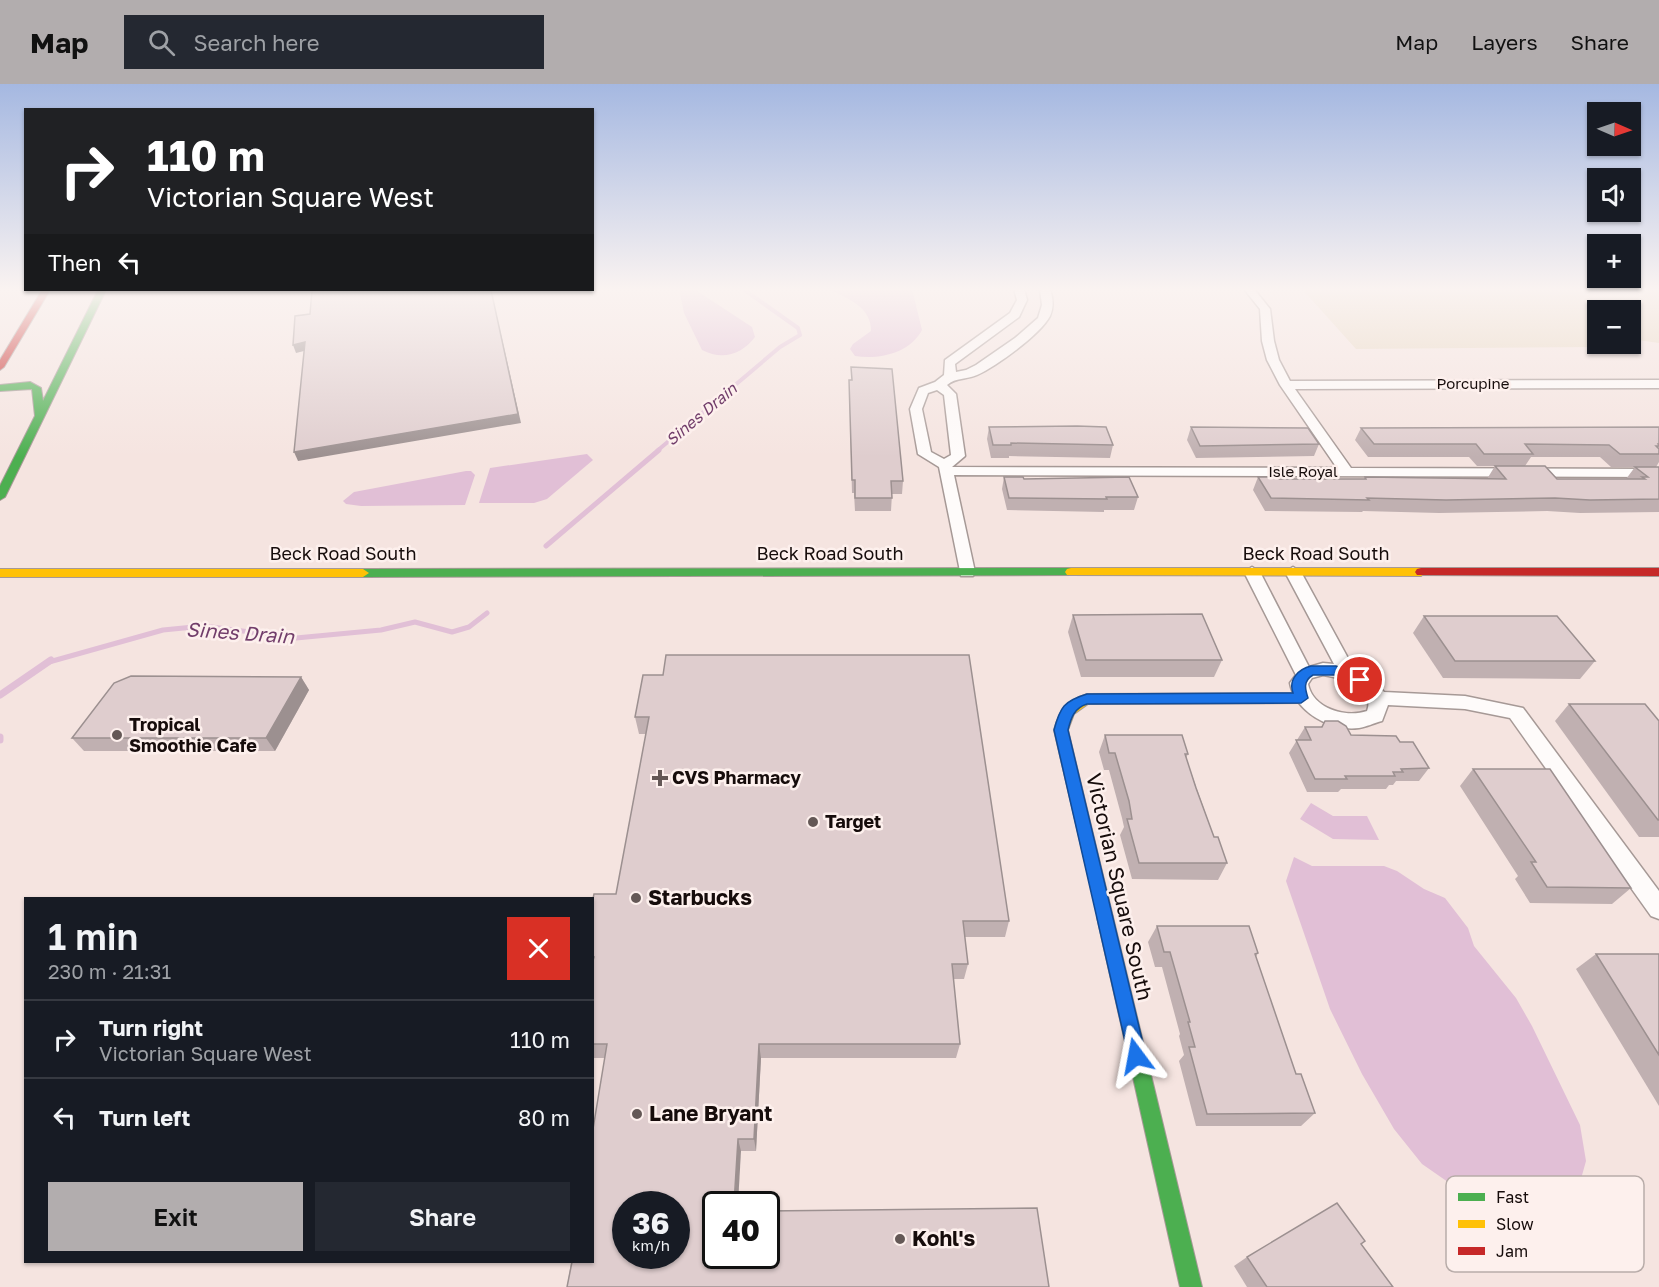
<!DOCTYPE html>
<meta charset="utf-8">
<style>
:root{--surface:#171b24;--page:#242831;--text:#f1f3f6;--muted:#9ea1a6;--line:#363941;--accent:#b2adae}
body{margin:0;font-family:"Golos Text",sans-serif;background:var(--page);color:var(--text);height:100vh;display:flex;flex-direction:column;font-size:22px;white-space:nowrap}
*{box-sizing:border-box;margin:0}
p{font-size:20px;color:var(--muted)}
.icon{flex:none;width:33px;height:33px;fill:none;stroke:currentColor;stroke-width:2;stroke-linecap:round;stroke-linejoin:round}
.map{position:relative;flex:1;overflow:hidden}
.sheet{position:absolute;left:24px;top:813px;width:570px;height:366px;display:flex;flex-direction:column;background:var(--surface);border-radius:0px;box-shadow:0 2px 4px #0004}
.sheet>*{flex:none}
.guide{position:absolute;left:24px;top:24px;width:570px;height:183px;border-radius:0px;box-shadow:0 2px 4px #0004;background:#202124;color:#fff;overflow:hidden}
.needle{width:39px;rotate:92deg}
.buttons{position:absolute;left:1587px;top:18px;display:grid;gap:12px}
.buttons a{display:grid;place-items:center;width:54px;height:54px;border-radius:0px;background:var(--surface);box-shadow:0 2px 4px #0004;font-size:30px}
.speed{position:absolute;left:612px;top:1107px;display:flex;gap:12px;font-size:30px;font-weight:700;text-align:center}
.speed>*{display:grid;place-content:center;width:78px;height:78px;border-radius:50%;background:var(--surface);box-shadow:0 2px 4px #0004;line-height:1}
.speed small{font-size:15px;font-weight:400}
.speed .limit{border:3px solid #111;border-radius:9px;background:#fff;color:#111}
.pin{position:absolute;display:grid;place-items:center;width:51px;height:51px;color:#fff;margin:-26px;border:3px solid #fff;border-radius:50%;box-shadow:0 2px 6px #0007}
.me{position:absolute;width:66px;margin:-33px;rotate:347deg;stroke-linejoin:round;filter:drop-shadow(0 0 4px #0008)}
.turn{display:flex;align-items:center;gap:21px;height:126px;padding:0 24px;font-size:27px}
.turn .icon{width:78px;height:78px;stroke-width:2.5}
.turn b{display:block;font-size:42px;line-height:51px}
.then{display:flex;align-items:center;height:57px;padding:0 24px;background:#0003;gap:12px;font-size:22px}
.round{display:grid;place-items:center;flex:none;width:63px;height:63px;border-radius:0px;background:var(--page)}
.head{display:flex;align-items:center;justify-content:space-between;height:102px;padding:0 24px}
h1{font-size:36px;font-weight:600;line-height:45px}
.action{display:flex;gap:12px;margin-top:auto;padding:12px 24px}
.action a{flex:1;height:69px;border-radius:0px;background:var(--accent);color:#111;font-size:24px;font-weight:600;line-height:69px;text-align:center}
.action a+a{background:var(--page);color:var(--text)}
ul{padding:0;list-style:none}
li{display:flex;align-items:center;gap:18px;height:78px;padding:0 24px;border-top:2px solid var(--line)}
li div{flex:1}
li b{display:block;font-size:22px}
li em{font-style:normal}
header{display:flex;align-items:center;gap:36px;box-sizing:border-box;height:84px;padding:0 30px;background:var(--accent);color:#111}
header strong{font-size:28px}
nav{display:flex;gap:33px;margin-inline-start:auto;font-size:21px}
.search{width:420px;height:54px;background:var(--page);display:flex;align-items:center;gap:15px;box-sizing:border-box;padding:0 21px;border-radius:0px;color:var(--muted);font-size:22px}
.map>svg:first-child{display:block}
</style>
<header>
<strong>Map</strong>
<div class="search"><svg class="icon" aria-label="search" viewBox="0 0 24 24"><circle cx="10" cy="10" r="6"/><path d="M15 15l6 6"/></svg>Search here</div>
<nav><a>Map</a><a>Layers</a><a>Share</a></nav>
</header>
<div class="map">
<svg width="1659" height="1203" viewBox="0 0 1659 1203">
<rect width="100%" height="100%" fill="#f5e4e0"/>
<path fill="#e7d7c0" d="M 1302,205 L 1659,205 L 1659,259 L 1631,255 L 1630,226 L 1598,226 L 1598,260 L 1601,260 L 1594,263 L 1356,265 Z"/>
<g fill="#e1bfd6">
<path d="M 679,205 L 694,205 L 752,243 L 755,253 C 742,270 723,277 702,266 L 684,229 Z"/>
<path d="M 827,205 L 912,205 L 922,246 C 910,269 879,276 855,272 L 850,265 L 853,260 L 871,247 C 872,223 846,213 827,205 Z"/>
<path d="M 587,370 L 593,376 L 547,415 L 534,419 L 479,419 L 490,384 Z"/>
<path d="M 466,387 L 471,387 L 475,391 L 465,421 L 361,422 L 346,420 L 343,417 L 354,408 Z"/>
<path d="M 1311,719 L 1333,732 L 1367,732 L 1379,756 L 1333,755 L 1300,735 Z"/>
<path d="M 1294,773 L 1312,782 L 1384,782 L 1397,787 L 1424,805 L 1445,814 L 1468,844 L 1474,862 L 1516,914 L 1532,942 L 1580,1041 L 1586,1077 L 1579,1102 L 1559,1115 L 1534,1124 L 1501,1119 L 1458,1105 L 1422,1080 L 1394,1045 L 1362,990 L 1330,925 L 1286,797 Z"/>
</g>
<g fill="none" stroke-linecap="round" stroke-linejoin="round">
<path stroke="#e1bfd6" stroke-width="4" d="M 657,367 L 780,263 L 800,251 L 798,244 L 743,205"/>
<g stroke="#e1bfd6" stroke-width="5">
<path d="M 546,462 L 659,366"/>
<path d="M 49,578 L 163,546 L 204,542 L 296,554 L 381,546 L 415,538 L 452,548 L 469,543 L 487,529"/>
</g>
<g stroke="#e1bfd6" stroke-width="7">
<path d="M 0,611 L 51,576"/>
<path d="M 0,653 L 0,656"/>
</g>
<defs>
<g id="street">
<path d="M 1014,205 L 1024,205 L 1027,216 L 1019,233 L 955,280 L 956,288 L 966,286 L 976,281 L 1015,254 L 1038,234 L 1042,221 L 1040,205 L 1050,205 C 1053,214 1054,223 1050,232 C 1040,251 996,282 977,291 C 966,296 956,293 947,301 L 956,310 L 965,372 L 952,383 L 1337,384 L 1280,301 L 1267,276 L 1262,257 L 1260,225 L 1244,205 L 1254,205 L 1270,225 L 1274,257 L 1279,276 L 1290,297 L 1659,296 L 1659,304 L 1295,305 L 1351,384 L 1659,385 L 1659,393 L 954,391 L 975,488 L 973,492 L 961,492 L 939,383 L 918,370 L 910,325 L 919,304 L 935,298 L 944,291 L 945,276 L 1010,229 L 1017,216 ZM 937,306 L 944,311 L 951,371 L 944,375 L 931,368 L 922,325 L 928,309 Z"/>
<path d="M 1252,483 L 1260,488 L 1309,583 L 1323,579 L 1334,580 L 1285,488 L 1293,483 L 1301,488 L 1355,587 L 1370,593 L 1384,608 L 1465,612 L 1523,624 L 1659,807 L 1659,835 L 1651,832 L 1510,634 L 1465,625 L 1388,621 L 1382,637 C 1374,639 1366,643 1359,644 C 1330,648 1295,627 1290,599 L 1296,591 L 1244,488 ZM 1323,591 C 1341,594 1376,603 1367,627 C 1346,634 1313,625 1308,600 L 1312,594 Z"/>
</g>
<g id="fast">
<path d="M 98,206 L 106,206 L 5,413 L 0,416 L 0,402 L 35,332 L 32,305 L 0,307 L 0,301 L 30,298 L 41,304 L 43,317 Z"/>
<path d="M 1071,484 L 1075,485 L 1077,488 L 1075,491 L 363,493 L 357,489 L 363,485 Z"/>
<path d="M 1105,825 L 1111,828 L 1113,833 L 1202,1203 L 1180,1203 L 1097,833 L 1099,828 Z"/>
</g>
<g id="slow">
<path d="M 1071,484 L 1421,484 L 1427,488 L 1421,492 L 1067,491 L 1065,488 L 1067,485 Z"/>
<path d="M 0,485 L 363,485 L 369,489 L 363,493 L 0,493 Z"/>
<path d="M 1301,609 L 1308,614 L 1301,619 L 1088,620 L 1074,630 L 1068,646 L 1113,833 L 1111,838 L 1105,841 L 1099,838 L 1054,646 C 1059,627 1068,616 1087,610 Z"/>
</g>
<g id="jam">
<path d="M 42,206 L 50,206 L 4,283 L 0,286 L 0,276 Z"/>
<path d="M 1421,484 L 1659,484 L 1659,492 L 1417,491 L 1415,488 L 1417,485 Z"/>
</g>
</defs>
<use href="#street" stroke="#a69996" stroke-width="3"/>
<use href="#fast" stroke="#a69996" stroke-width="2"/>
<use href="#slow" stroke="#a69996" stroke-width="2"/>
<use href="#jam" stroke="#a69996" stroke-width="2"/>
<use href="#street" fill="#fefbfa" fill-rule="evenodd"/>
<use href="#fast" fill="#4caf50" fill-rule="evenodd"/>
<use href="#slow" fill="#ffc107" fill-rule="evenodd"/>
<use href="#jam" fill="#c62828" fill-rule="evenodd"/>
</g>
<g fill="#c0b0b1" fill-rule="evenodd">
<path d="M 849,296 L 903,397 L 902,410 L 892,410 L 891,427 L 855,427 L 854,409 L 852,409 Z"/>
<path d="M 989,343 L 1113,361 L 1110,374 L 1009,372 L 1009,374 L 991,374 L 987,355 Z"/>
<path d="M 1191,343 L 1319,360 L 1314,372 L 1196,374 L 1187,356 Z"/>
<path d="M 1659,343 L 1659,378 L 1656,383 L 1659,383 L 1659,428 L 1580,429 L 1547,427 L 1439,429 L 1363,427 L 1362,428 L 1265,427 L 1253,406 L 1258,393 L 1279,395 L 1364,395 L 1365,393 L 1487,395 L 1495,382 L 1477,382 L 1469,373 L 1368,373 L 1355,356 L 1361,344 ZM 1531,373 L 1600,373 L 1611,383 L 1635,383 L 1626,395 L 1557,395 L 1525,382 Z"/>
<path d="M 1004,393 L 1024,395 L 1138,413 L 1134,426 L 1104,426 L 1104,428 L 1007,426 L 1002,405 Z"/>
<path d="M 1073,531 L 1222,576 L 1214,593 L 1081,593 L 1068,548 Z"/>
<path d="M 1424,532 L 1595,577 L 1580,595 L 1443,594 L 1413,549 Z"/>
<path d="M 643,591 L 1009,837 L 1005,853 L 965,853 L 968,880 L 964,895 L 953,895 L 960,960 L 956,974 L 761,974 L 756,1067 L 741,1067 L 567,1203 L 605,974 L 592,974 L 592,819 L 616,810 L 646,650 L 639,650 L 635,633 Z"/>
<path d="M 301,593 L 309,606 L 275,667 L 84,667 L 72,654 Z"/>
<path d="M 1569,620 L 1659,637 L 1659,753 L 1639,753 L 1555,637 Z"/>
<path d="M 1325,637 L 1351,651 L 1400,658 L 1429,684 L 1419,697 L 1396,697 L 1393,701 L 1389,701 L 1386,705 L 1341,705 L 1338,708 L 1307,708 L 1289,669 L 1305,643 L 1321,643 Z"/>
<path d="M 1105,651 L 1188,670 L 1186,674 L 1214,753 L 1227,779 L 1218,796 L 1132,795 L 1120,751 L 1124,743 L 1122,734 L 1109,686 L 1104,686 L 1099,668 Z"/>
<path d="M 1473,685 L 1631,804 L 1612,820 L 1530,819 L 1515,795 L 1518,792 L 1460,702 Z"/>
<path d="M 1157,842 L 1258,869 L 1256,873 L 1296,990 L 1315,1029 L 1301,1042 L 1196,1042 L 1179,977 L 1184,971 L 1179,952 L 1180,950 L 1162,883 L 1155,883 L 1148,858 Z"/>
<path d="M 1596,870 L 1659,870 L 1659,1022 L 1576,885 Z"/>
<path d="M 1361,1160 L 1393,1203 L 1247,1203 L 1234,1182 L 1247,1173 Z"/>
</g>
<g fill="#9c9090">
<path d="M 491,206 L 521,339 L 298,377 L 294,368 Z"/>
<path d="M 305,258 L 308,266 L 296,269 L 293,261 Z"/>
<path d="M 301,593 L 309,606 L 275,667 L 266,654 Z"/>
<path d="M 759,960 L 761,974 L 756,1067 L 754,1055 Z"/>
<path d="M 738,1055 L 741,1067 L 738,1120 L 734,1120 Z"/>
</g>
<g fill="#dfcdce" stroke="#9c9090" stroke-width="1.5" fill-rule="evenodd">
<path d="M 312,206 L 491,206 L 518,330 L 294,368 L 305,258 L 293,261 L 295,232 L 310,230 Z"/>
<path d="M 851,283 L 892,285 L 903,397 L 891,397 L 892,414 L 855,414 L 855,396 L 852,396 L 849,296 L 852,296 Z"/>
<path d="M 1077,342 L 1106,343 L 1113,361 L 1011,359 L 1011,361 L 993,361 L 989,343 Z"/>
<path d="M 1191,343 L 1308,344 L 1319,360 L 1200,362 Z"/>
<path d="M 1659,343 L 1659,360 L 1658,360 L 1659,362 L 1656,362 L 1659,365 L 1659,370 L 1620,370 L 1609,361 L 1525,360 L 1533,370 L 1484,370 L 1476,360 L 1374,360 L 1361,344 Z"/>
<path d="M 1495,382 L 1545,382 L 1557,395 L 1645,395 L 1642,393 L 1648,393 L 1635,383 L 1659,383 L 1659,415 L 1590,416 L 1555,414 L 1446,416 L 1367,414 L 1369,416 L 1271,414 L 1258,393 L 1277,393 L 1279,395 L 1366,395 L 1365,393 L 1506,395 Z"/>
<path d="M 1004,393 L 1023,393 L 1024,395 L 1129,393 L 1138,413 L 1106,413 L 1107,415 L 1009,414 Z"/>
<path d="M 1202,530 L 1222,576 L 1086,576 L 1073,531 Z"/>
<path d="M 1424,532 L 1557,532 L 1595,577 L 1455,577 Z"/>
<path d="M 666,571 L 969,571 L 1009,837 L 963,837 L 968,880 L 952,880 L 960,960 L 759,960 L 754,1055 L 738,1055 L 734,1120 L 716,1120 L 716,1172 L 766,1172 L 766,1127 L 1037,1124 L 1049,1203 L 567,1203 L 572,1178 L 592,1178 L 592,1051 L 607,960 L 592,960 L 592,880 L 594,873 L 592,873 L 592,819 L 594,810 L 616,810 L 649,633 L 635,633 L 643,591 L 663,591 ZM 626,1120 L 676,1120 L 676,1172 L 626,1172 Z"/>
<path d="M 131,592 L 301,593 L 266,654 L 72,654 L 114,599 Z"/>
<path d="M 1569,620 L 1645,620 L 1659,637 L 1659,736 L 1658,736 Z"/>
<path d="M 1325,637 L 1338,637 L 1346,642 L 1351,651 L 1396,652 L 1400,658 L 1413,658 L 1429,684 L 1401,685 L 1403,688 L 1393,688 L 1395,692 L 1345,692 L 1347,695 L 1315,695 L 1296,656 L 1311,656 L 1305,643 L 1322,643 Z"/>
<path d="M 1105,651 L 1182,651 L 1188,670 L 1185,670 L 1196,704 L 1214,753 L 1218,753 L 1227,779 L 1139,779 L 1127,735 L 1132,735 L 1129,717 L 1115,669 L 1109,669 Z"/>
<path d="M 1473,685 L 1550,685 L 1631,804 L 1547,803 L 1531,778 L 1536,778 Z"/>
<path d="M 1157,842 L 1249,842 L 1258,869 L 1255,870 L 1296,990 L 1301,990 L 1315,1029 L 1207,1030 L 1189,963 L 1195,963 L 1188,938 L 1190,938 L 1170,868 L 1164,868 Z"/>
<path d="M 1596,870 L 1659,870 L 1659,971 Z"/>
<path d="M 1337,1119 L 1365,1157 L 1361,1160 L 1393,1203 L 1267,1203 L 1247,1173 Z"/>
</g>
<linearGradient id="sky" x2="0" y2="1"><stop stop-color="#a5b8e1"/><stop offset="0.55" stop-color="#faf3f1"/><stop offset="1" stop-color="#faf3f1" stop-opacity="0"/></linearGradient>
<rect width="1659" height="373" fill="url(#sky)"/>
<path fill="#1a73e8" stroke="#114b97" stroke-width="1.5" d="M 1311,582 L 1336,582 L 1365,593 L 1367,596 L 1360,601 L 1335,591 L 1313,591 C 1303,597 1305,605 1308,614 L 1301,619 L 1087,620 C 1074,624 1071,634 1068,646 L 1146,972 L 1143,979 L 1136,982 L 1130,979 L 1054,646 C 1060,623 1064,617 1087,610 L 1293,609 C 1288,595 1299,585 1311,582 Z"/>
<g fill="#645856" stroke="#fdf0ed" stroke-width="2">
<circle cx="117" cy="651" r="6"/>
<path d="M657 685h6v6h6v6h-6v6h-6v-6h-6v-6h6z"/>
<circle cx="813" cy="738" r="6"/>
<circle cx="636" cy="814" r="6"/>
<circle cx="637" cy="1030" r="6"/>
<circle cx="900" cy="1155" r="6"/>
</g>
<g text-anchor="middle" stroke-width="5" stroke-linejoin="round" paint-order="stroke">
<g font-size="15" fill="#160c0b" stroke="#fdf0ed">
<text x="1473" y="305">Porcupine</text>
<text x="1303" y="393">Isle Royal</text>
</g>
<g font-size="16" font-style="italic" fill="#723e6b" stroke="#fdf0ed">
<text transform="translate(701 330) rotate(-40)" y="6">Sines Drain</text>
</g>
<g font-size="18" fill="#160c0b" stroke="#fdf0ed">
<text x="343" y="476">Beck Road South</text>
<text x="830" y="476">Beck Road South</text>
<text x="1316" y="476">Beck Road South</text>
</g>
<g font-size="18" font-weight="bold" fill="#160c0b" stroke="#fdf0ed" text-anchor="start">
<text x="129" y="647">Tropical<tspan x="129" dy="21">Smoothie Cafe</tspan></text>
<text x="672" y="700">CVS Pharmacy</text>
<text x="825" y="744">Target</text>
</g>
<g font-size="20" font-style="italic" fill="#723e6b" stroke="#fdf0ed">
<text transform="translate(240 549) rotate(4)" y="7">Sines Drain</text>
</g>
<g font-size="21" fill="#160c0b" stroke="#fdf0ed">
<text transform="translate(1119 803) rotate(77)" y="7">Victorian Square South</text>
</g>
<g font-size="21" font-weight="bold" fill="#160c0b" stroke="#fdf0ed" text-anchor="start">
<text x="648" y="821">Starbucks</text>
<text x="649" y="1037">Lane Bryant</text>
<text x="912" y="1162">Kohl's</text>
</g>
</g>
<rect x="1446" y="1092" width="198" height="96" rx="9" fill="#fdf0ed" stroke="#b8aca9" stroke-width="1.5"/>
<rect x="1458" y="1109" width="27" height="8" fill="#4caf50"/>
<rect x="1458" y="1136" width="27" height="8" fill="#ffc107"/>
<rect x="1458" y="1163" width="27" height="8" fill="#c62828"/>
<g font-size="16" fill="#160c0b">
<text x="1496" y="1119">Fast</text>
<text x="1496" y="1146">Slow</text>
<text x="1496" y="1173">Jam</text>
</g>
</svg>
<div class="buttons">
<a><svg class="needle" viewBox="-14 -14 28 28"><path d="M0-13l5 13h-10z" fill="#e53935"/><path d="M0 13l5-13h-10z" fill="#9ea1a6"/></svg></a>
<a><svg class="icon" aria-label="sound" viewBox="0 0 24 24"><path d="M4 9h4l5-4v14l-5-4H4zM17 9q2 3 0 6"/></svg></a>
<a>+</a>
<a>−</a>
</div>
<div class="speed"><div>36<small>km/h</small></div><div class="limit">40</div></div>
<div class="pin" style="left:1360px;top:596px;background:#d93025"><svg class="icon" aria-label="arrive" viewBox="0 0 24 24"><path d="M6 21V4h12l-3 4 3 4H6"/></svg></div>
<svg class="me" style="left:1136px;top:972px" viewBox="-20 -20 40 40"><path d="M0-17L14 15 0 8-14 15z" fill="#1a73e8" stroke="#fff" stroke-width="4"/></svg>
<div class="guide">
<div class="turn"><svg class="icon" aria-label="right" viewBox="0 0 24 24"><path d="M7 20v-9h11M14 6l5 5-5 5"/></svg><div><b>110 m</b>Victorian Square West</div></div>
<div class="then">Then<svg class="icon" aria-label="left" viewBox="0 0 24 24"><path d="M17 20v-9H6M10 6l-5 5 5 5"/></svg></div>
</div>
<section class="sheet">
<div class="head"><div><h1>1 min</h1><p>230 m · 21:31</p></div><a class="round" style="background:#d93025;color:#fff"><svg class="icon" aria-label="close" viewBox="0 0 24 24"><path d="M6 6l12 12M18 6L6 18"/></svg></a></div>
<ul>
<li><svg class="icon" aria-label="right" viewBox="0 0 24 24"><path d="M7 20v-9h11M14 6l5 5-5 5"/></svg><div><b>Turn right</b><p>Victorian Square West</p></div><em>110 m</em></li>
<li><svg class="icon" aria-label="left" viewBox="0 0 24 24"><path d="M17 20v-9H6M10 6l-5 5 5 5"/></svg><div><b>Turn left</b></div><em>80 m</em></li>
</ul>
<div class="action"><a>Exit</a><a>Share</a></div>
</section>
</div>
